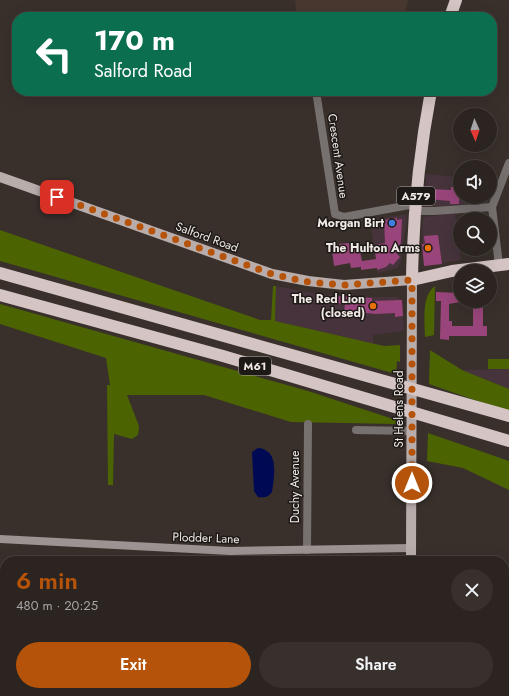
<!DOCTYPE html>
<meta charset="utf-8">
<style>
:root{--surface:#2b2420;--page:#37302d;--text:#f1f3f6;--muted:#a6a4a5;--line:#47413e;--accent:#b45309}
body{margin:0;font-family:Jost,sans-serif;background:var(--page);color:var(--text);height:100vh;display:flex;flex-direction:column;font-size:15px;white-space:nowrap}
*{box-sizing:border-box;margin:0}
p{font-size:13px;color:var(--muted)}
.icon{flex:none;width:22px;height:22px;fill:none;stroke:currentColor;stroke-width:2;stroke-linecap:round;stroke-linejoin:round}
.map{position:relative;flex:1;overflow:hidden}
.details{position:absolute;left:0px;top:556px;width:509px;height:140px;display:flex;flex-direction:column;background:var(--surface);border-radius:16px 16px 0 0;box-shadow:0 4px 16px #0002,0 0 0 1px var(--line)}
.details>*{flex:none}
.top-card{position:absolute;left:12px;top:12px;width:485px;height:84px;border-radius:16px;box-shadow:0 4px 16px #0002,0 0 0 1px var(--line);background:#0b6e4f;color:#fff;overflow:hidden}
.needle{width:26px;rotate:177deg}
.tools{position:absolute;left:453px;top:108px;display:grid;gap:8px}
.tools a{display:grid;place-items:center;width:44px;height:44px;border-radius:50%;background:var(--surface);box-shadow:0 4px 16px #0002,0 0 0 1px var(--line);font-size:20px}
.pin{position:absolute;display:grid;place-items:center;width:34px;height:34px;color:#fff;margin:-17px;border-radius:8px;box-shadow:0 2px 6px #0006}
.me{position:absolute;width:44px;margin:-22px;rotate:0deg;stroke-linejoin:round;filter:drop-shadow(0 0 3px #0008)}
.turn{display:flex;align-items:center;gap:14px;height:84px;padding:0 16px;font-size:18px}
.turn .icon{width:52px;height:52px;stroke-width:2.5}
.turn b{display:block;font-size:28px;line-height:34px}
.round{display:grid;place-items:center;flex:none;width:42px;height:42px;border-radius:21px;background:var(--page)}
.overview{display:flex;align-items:center;justify-content:space-between;height:68px;padding:0 16px}
h1{font-size:24px;font-weight:600;line-height:30px;color:var(--accent)}
.button{display:flex;gap:8px;margin-top:auto;padding:8px 16px}
.button a{flex:1;height:46px;border-radius:24px;background:var(--accent);color:#fff;font-size:16px;font-weight:600;line-height:46px;text-align:center}
.button a+a{background:var(--page);color:var(--text)}
.map>svg:first-child{display:block}
</style>
<div class="map">
<svg width="509" height="696" viewBox="0 0 509 696">
<rect width="100%" height="100%" fill="#39302b"/>
<g fill="#46333c">
<path d="M 426,174 L 460,177 L 460,197 L 467,197 L 466,206 L 425,206 Z"/>
<path d="M 455,213 L 461,260 L 424,266 L 422,244 L 423,217 Z"/>
<path d="M 401,215 L 407,215 L 401,262 L 397,268 L 378,273 L 370,220 Z"/>
<path d="M 276,286 L 319,294 L 359,297 L 397,297 L 402,300 L 404,331 L 373,335 L 373,344 L 275,321 Z"/>
<path d="M 509,369 L 509,389 L 462,370 Z"/>
</g>
<path fill="#483830" d="M 295,0 L 408,0 L 404,17 L 297,17 Z"/>
<g fill="#4c6302">
<path d="M 0,230 L 260,320 L 271,320 L 273,286 L 276,286 L 275,321 L 384,346 L 400,345 L 400,362 L 397,361 L 396,374 L 0,261 Z"/>
<path d="M 435,286 L 434,335 L 425,337 C 425,321 421,296 435,286 Z"/>
<path d="M 0,304 L 308,391 L 396,420 L 396,424 L 291,422 L 204,395 L 127,395 L 139,426 L 138,435 L 132,439 L 114,434 L 113,485 L 108,485 L 107,385 L 110,385 L 106,358 L 0,324 Z"/>
<path d="M 430,350 L 462,370 L 509,389 L 509,412 L 429,384 Z"/>
<rect x="488" y="359" width="21" height="10"/>
<path d="M 428,433 L 509,461 L 509,490 L 463,468 L 427,461 Z"/>
</g>
<path fill="#000a54" d="M 258,448 C 280,450 274,476 272,492 C 268,497 265,498 258,497 L 254,491 L 252,452 Z"/>
<g fill="#99457b">
<path d="M 451,187 L 460,187 L 459,204 L 450,204 L 450,201 L 428,199 L 428,189 L 451,190 Z"/>
<path d="M 397,218 L 397,220 L 402,219 L 401,240 L 400,251 L 397,254 L 400,257 L 393,265 L 390,263 L 386,267 L 377,270 L 377,268 L 361,270 L 361,267 L 351,268 L 350,263 L 334,266 L 332,250 L 340,249 L 339,244 L 349,243 L 350,248 L 359,246 L 362,261 L 376,259 L 374,245 L 385,243 L 384,220 Z"/>
<path d="M 438,235 L 442,264 L 424,266 L 422,244 L 425,244 L 424,236 Z"/>
<path d="M 436,292 L 460,293 L 460,302 L 449,304 L 449,321 L 452,321 L 452,326 L 473,326 L 473,307 L 471,307 L 471,301 L 483,301 L 483,326 L 487,326 L 487,336 L 449,336 L 449,340 L 440,339 L 441,301 L 436,301 Z"/>
<path d="M 336,296 L 372,298 L 372,301 L 402,300 L 403,316 L 395,317 L 395,313 L 376,314 L 344,311 L 345,304 L 334,303 Z"/>
</g>
<g fill="none" stroke-linecap="round" stroke-linejoin="round">
<g stroke="#76706f" stroke-width="8">
<path d="M 316,91 L 335,214 L 344,217 L 415,204"/>
<path d="M 415,211 L 434,211 L 492,207"/>
<path d="M 499,265 L 492,207 L 509,163"/>
<path d="M 356,430 L 412,431"/>
<path d="M 307,550 L 308,424"/>
</g>
<path stroke="#9c9392" stroke-width="8" d="M 0,539 L 230,551 L 411,548"/>
<g stroke="#b9adac" stroke-width="10">
<path d="M 0,177 L 272,274 L 308,281 L 344,285 L 412,280 L 411,561"/>
<path d="M 421,691 L 422,696"/>
</g>
<g stroke="#d4c5c4" stroke-width="12">
<path d="M 450,17 L 456,0"/>
<path d="M 431,91 C 419,154 413,217 412,280 L 452,271 L 509,264"/>
<path d="M 0,273 L 509,416"/>
<path d="M 0,295 L 223,356 L 509,441"/>
</g>
</g>
<g fill="none" stroke-linecap="round" stroke-linejoin="round">
<path stroke="#b45309" stroke-width="7" stroke-dasharray="0 12.6" d="M 57,197 L 272,274 L 308,282 L 344,285 L 412,280 L 412,483"/>
</g>
<circle fill="#3f7fe0" stroke="#1d1917" stroke-width="1.5" cx="392" cy="223" r="4"/>
<g fill="#e8710a" stroke="#1d1917" stroke-width="1.5">
<circle cx="428" cy="248" r="4"/>
<circle cx="373" cy="306" r="4"/>
</g>
<g text-anchor="middle" stroke-width="3" stroke-linejoin="round" paint-order="stroke">
<g fill="#1d1917" stroke="#b1aba8" stroke-width="1">
<rect x="397" y="187" width="38" height="18" rx="3"/>
<rect x="239" y="357" width="32" height="18" rx="3"/>
</g>
<g font-size="11" font-weight="bold" fill="#f0e9e6">
<text x="416" y="200">A579</text>
<text x="255" y="370">M61</text>
</g>
<g font-size="12" fill="#f0e9e6" stroke="#1d1917">
<text transform="translate(338 156) rotate(82)" y="4">Crescent Avenue</text>
<text transform="translate(207 237) rotate(20)" y="4">Salford Road</text>
<text transform="translate(399 409) rotate(-90)" y="4">St Helens Road</text>
<text transform="translate(295 487) rotate(-90)" y="4">Duchy Avenue</text>
<text transform="translate(206 538) rotate(2)" y="4">Plodder Lane</text>
</g>
<g font-size="12" font-weight="bold" fill="#f0e9e6" stroke="#1d1917" text-anchor="end">
<text x="384" y="227">Morgan Birt</text>
<text x="420" y="252">The Hulton Arms</text>
<text x="365" y="303">The Red Lion<tspan x="365" dy="14">(closed)</tspan></text>
</g>
</g>
</svg>
<div class="tools">
<a><svg class="needle" viewBox="-14 -14 28 28"><path d="M0-13l5 13h-10z" fill="#e53935"/><path d="M0 13l5-13h-10z" fill="#a6a4a5"/></svg></a>
<a><svg class="icon" aria-label="sound" viewBox="0 0 24 24"><path d="M4 9h4l5-4v14l-5-4H4zM17 9q2 3 0 6"/></svg></a>
<a><svg class="icon" aria-label="search" viewBox="0 0 24 24"><circle cx="10" cy="10" r="6"/><path d="M15 15l6 6"/></svg></a>
<a><svg class="icon" aria-label="layers" viewBox="0 0 24 24"><path d="M12 4l9 5-9 5-9-5zM3 14l9 5 9-5"/></svg></a>
</div>
<div class="pin" style="left:57px;top:197px;background:#d93025"><svg class="icon" aria-label="arrive" viewBox="0 0 24 24"><path d="M6 21V4h12l-3 4 3 4H6"/></svg></div>
<svg class="me" style="left:412px;top:483px" viewBox="-20 -20 40 40"><circle r="17" fill="#b45309" stroke="#fff" stroke-width="3"/><path d="M0-11L8 9 0 5-8 9z" fill="#fff"/></svg>
<div class="top-card">
<div class="turn"><svg class="icon" aria-label="left" viewBox="0 0 24 24"><path d="M17 20v-9H6M10 6l-5 5 5 5"/></svg><div><b>170 m</b>Salford Road</div></div>
</div>
<section class="details">
<div class="overview"><div><h1>6 min</h1><p>480 m · 20:25</p></div><a class="round"><svg class="icon" aria-label="close" viewBox="0 0 24 24"><path d="M6 6l12 12M18 6L6 18"/></svg></a></div>
<div class="button"><a>Exit</a><a>Share</a></div>
</section>
</div>
